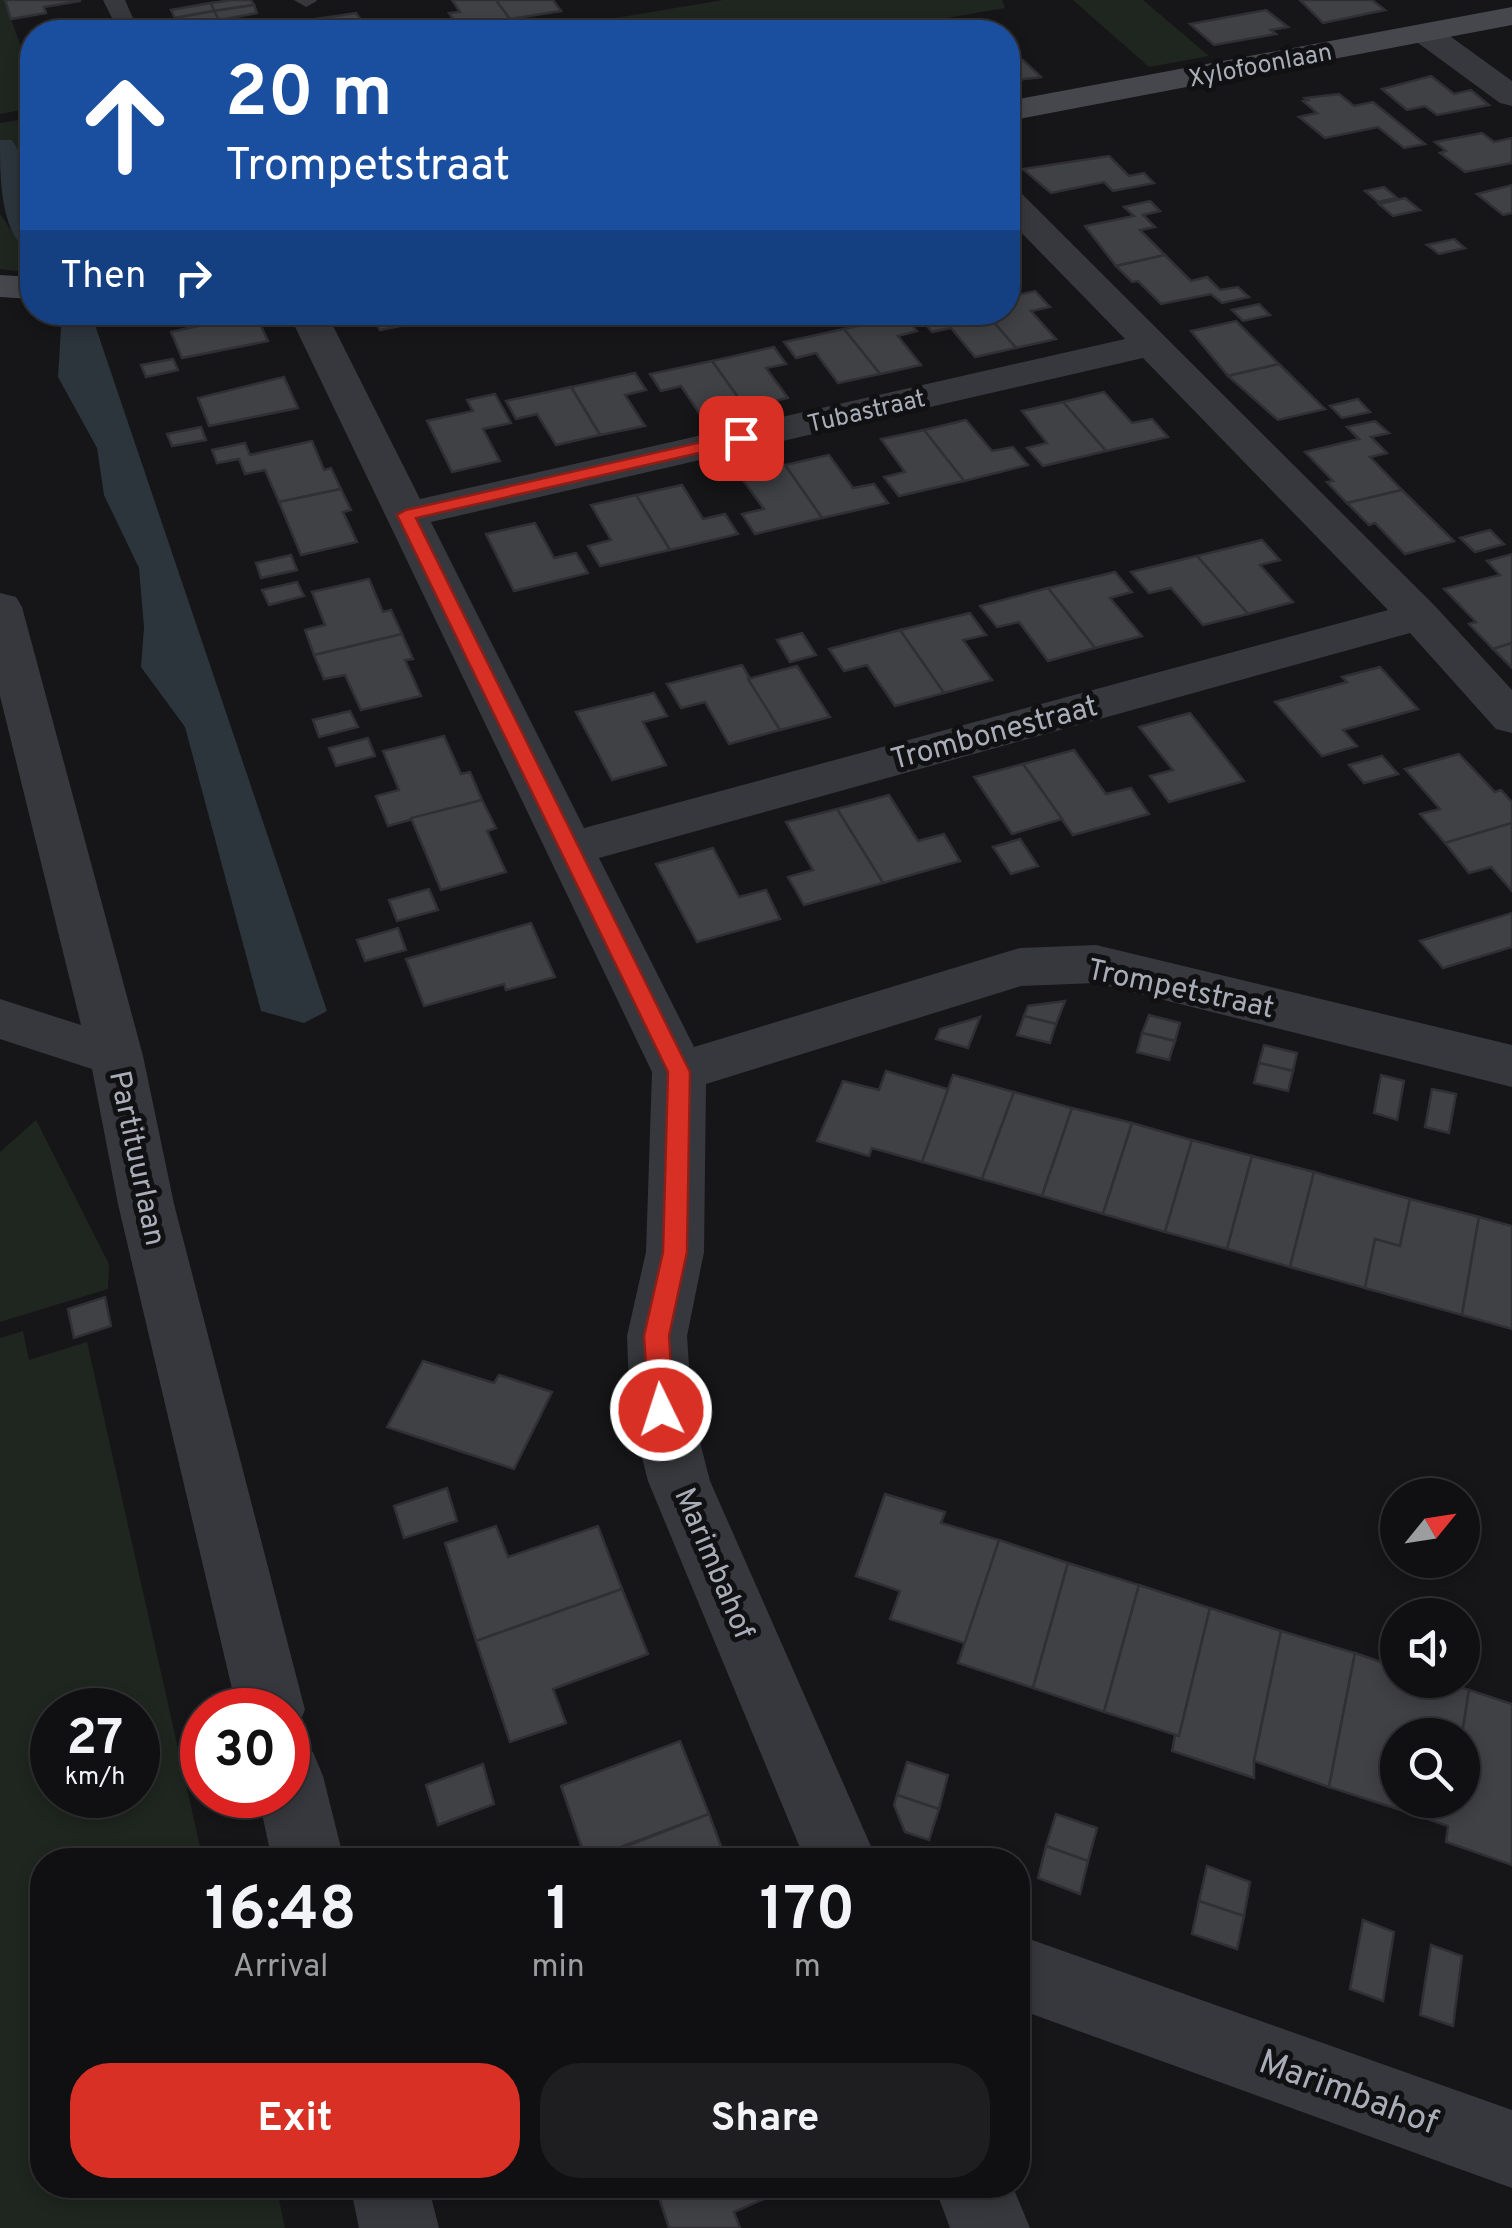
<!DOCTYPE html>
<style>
:root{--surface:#101012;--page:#1e1e20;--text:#f1f3f6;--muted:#9c9d9f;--line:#303032;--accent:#d93025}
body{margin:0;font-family:Overpass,sans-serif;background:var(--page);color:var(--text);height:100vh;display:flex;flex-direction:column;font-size:38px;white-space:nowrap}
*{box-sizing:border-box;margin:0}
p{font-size:32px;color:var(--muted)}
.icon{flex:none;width:55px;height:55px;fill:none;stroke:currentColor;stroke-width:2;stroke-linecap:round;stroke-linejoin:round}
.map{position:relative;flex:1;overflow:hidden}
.sheet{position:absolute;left:30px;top:1848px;width:1000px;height:350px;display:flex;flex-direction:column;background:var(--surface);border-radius:40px;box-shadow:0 5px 15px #0003,0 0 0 2px var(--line)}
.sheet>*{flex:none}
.hud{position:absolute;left:20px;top:20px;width:1000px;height:305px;border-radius:40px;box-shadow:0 5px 15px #0003,0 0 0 2px var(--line);background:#1a4fa0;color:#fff;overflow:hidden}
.needle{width:65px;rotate:60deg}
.buttons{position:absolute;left:1380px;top:1478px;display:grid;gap:20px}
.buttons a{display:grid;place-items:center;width:100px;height:100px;border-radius:50%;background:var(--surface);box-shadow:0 5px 15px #0003,0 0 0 2px var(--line);font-size:50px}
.speed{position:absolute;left:30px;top:1688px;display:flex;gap:20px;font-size:50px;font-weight:700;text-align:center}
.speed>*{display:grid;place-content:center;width:130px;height:130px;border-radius:50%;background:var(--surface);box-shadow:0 5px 15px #0003,0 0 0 2px var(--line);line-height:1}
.speed small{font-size:25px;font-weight:400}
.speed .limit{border:15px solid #d22;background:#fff;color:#111}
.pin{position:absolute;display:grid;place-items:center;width:85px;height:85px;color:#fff;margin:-42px;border-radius:20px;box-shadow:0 5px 15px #0006}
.me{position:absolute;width:110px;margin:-55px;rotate:356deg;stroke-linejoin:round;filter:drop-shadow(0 0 8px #0008)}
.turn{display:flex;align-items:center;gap:35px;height:210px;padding:0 40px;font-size:45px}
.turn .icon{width:130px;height:130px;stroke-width:2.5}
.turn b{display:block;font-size:70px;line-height:85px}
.then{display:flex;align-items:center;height:95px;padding:0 40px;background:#0003;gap:20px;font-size:38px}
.eta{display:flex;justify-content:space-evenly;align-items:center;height:170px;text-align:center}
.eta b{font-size:60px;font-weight:700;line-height:70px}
.primary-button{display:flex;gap:20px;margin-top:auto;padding:20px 40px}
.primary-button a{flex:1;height:115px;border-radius:40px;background:var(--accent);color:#fff;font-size:40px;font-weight:700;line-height:115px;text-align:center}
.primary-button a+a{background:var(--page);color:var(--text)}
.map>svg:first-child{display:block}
</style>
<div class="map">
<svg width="1512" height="2228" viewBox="0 0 1512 2228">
<rect width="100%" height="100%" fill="#161618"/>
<g fill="#1e261f" fill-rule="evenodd">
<path d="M 0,0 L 4,0 L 32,77 L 32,108 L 0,114 Z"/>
<path d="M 723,0 L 1002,0 L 1005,8 L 865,32 L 532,32 Z"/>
<path d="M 1073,0 L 1143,0 L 1209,56 L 1149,67 Z"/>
<path d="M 32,118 L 32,189 L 20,152 L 12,140 L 0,140 L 0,123 Z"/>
<path d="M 0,214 L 26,252 L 32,253 L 32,273 L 0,269 Z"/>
<path d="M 36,1120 L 109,1264 L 108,1289 L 0,1322 L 0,1152 Z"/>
<path d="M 23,1331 L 29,1360 L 87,1342 L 203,1860 L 42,1860 L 42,2185 L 276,2185 L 285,2228 L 0,2228 L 0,1338 ZM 138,1710 L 138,1795 L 52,1795 L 52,1710 Z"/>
</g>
<g fill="#2c353c">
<path d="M 0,140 L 12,140 C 36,174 33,214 32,253 C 0,237 0,176 0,140 Z"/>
<path d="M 62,313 L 126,313 L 102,318 L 95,325 L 327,1011 L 304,1023 L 261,1011 L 185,727 L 141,667 L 144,627 L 139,568 L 104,495 L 97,448 L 58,377 Z"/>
</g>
<g fill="#404145" stroke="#303034" stroke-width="2.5">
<path d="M 5,0 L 80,0 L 80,1 L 44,7 L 46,13 L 11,19 Z"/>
<path d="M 232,0 L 251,0 L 254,5 L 214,11 L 211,3 Z"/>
<path d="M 452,0 L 496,0 L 510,19 L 459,28 L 449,13 L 460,12 Z"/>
<path d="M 496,0 L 553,0 L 561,11 L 510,19 Z"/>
<path d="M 1300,0 L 1372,0 L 1385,10 L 1323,23 Z"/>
<path d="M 211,3 L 214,11 L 175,18 L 171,10 Z"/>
<path d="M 254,5 L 257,13 L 219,20 L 214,11 Z"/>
<path d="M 1266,10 L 1288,27 L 1271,30 L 1276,34 L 1214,45 L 1190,24 Z"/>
<path d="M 214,11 L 219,20 L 179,26 L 175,18 Z"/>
<path d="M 356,13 L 366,27 L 377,25 L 382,32 L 323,32 L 316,19 Z"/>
<path d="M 316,19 L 323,32 L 278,32 L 275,26 Z"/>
<path d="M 1008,51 L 1017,61 L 1023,60 L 1041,77 L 1008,81 Z"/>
<path d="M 1431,76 L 1454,94 L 1471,90 L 1489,105 L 1437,115 L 1425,106 L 1407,110 L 1382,89 Z"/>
<path d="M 1339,94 L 1354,106 L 1373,102 L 1425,144 L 1404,148 L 1378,127 L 1325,138 L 1299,117 L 1317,113 L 1303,101 L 1308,100 L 1305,98 Z"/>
<path d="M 1482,133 L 1494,142 L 1512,138 L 1512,163 L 1465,172 L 1440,153 L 1446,151 L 1435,142 Z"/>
<path d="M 1109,156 L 1129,176 L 1144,173 L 1154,183 L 1113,191 L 1104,182 L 1051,193 L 1023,169 Z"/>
<path d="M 1512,185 L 1512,213 L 1503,215 L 1477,194 Z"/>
<path d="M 1384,187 L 1397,198 L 1378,202 L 1365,191 Z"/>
<path d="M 1405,198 L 1420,210 L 1393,216 L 1379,204 Z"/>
<path d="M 1150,201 L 1160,211 L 1143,215 L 1155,227 L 1140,230 L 1165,255 L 1116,266 L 1085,226 L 1134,216 L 1124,207 Z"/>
<path d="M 1454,239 L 1465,248 L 1439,254 L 1427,245 Z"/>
<path d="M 1165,255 L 1191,281 L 1207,277 L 1220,290 L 1238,287 L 1249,297 L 1222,303 L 1211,294 L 1161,304 L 1138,281 L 1132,282 L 1116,266 Z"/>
<path d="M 1035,291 L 1050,307 L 1031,311 L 1056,339 L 1016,348 L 985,312 L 1008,312 L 1008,297 Z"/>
<path d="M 1259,304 L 1270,315 L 1243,321 L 1232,310 Z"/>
<path d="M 262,312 L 268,325 L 261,326 L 268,341 L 182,358 L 171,332 Z"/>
<path d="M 370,312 L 442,312 L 445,317 L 380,330 Z"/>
<path d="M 937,312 L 985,312 L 1016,348 L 975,357 L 951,328 L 932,332 L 919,316 Z"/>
<path d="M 904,316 L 917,331 L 898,336 L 921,365 L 880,374 L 844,329 Z"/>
<path d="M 1236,321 L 1279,364 L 1228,376 L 1191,331 Z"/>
<path d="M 844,329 L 880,374 L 838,383 L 816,353 L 796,358 L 784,342 Z"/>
<path d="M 774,347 L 786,364 L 766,368 L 788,398 L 745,407 L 712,361 Z"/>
<path d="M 173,359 L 178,370 L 146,377 L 141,365 Z"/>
<path d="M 712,361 L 745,407 L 702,417 L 681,386 L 661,391 L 650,374 Z"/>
<path d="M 1279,364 L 1325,409 L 1278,420 L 1228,376 Z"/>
<path d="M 635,373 L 646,390 L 625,395 L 645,426 L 600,435 L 571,387 Z"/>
<path d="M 284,377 L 298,408 L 209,426 L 198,398 Z"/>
<path d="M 571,387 L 600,435 L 556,445 L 537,414 L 516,419 L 506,401 Z"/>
<path d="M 1104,392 L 1132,423 L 1152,419 L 1168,437 L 1106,451 L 1063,402 Z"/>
<path d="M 495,394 L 511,423 L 483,429 L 500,461 L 452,472 L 427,421 L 473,411 L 467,400 Z"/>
<path d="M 1358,399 L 1370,412 L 1342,418 L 1330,406 Z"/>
<path d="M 1063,402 L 1106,451 L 1043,466 L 1027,448 L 1047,443 L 1022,411 Z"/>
<path d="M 966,420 L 992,451 L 1013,447 L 1028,465 L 964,481 L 924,430 Z"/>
<path d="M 1375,421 L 1389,433 L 1371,437 L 1387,453 L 1370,457 L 1402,490 L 1347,503 L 1327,482 L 1333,481 L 1305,452 L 1359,439 L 1347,427 Z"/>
<path d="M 201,427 L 206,440 L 172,446 L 167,434 Z"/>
<path d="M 924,430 L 964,481 L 899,496 L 884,477 L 905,472 L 881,439 Z"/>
<path d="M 312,441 L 324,470 L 331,468 L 341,489 L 279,502 L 265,470 L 245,474 L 239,459 L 217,463 L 212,450 L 245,443 L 250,455 Z"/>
<path d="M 829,455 L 853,488 L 874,484 L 888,503 L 822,518 L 785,465 Z"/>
<path d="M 785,465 L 822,518 L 755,534 L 742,514 L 764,509 L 740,476 Z"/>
<path d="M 682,485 L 703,519 L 725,514 L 738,534 L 670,550 L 636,495 Z"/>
<path d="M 341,489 L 351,510 L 343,512 L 357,542 L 301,555 L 279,502 Z"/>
<path d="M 1402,490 L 1454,541 L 1405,554 L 1375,523 L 1369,525 L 1347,503 Z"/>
<path d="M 636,495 L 670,550 L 600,566 L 588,546 L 611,540 L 591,505 Z"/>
<path d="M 535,523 L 554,558 L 576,553 L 588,573 L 514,591 L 486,534 Z"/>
<path d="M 1490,530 L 1504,544 L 1475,552 L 1460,538 Z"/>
<path d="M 1262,540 L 1280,560 L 1260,565 L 1293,602 L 1248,614 L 1197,556 Z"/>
<path d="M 1512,554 L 1512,643 L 1493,649 L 1469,624 L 1476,622 L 1444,589 L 1500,575 L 1487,561 Z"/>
<path d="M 291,555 L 297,570 L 261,578 L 256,563 Z"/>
<path d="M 1197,556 L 1248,614 L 1203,625 L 1171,588 L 1149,593 L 1131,572 Z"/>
<path d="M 1115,572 L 1132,592 L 1110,598 L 1142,636 L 1095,648 L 1048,588 Z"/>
<path d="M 369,579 L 383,612 L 391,610 L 402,634 L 314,655 L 305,630 L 325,625 L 312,592 Z"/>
<path d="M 297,582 L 304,596 L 269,605 L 262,590 Z"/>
<path d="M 1048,588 L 1095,648 L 1048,661 L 1019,622 L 997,627 L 980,606 Z"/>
<path d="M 970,613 L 986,635 L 963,640 L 992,680 L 944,693 L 900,630 Z"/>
<path d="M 900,630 L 944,693 L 895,706 L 867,665 L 844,671 L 829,649 Z"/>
<path d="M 802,633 L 816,655 L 790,662 L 777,640 Z"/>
<path d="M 402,634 L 413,659 L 405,660 L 421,696 L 361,710 L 345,675 L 324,679 L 314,655 Z"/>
<path d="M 1512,643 L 1512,668 L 1493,649 Z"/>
<path d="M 742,665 L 780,730 L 729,744 L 705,702 L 681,708 L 667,684 Z"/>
<path d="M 797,666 L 830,717 L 780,730 L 748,679 Z"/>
<path d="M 1380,667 L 1418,709 L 1343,730 L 1357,746 L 1322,756 L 1275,702 L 1347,682 L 1342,677 Z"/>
<path d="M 654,693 L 667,716 L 643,722 L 666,765 L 612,780 L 576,712 Z"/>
<path d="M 350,711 L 358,727 L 319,737 L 313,720 Z"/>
<path d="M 1190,713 L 1244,781 L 1169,802 L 1150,776 L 1173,770 L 1139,727 Z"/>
<path d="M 444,736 L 461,774 L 470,772 L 482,800 L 388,826 L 376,796 L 399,790 L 383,751 Z"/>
<path d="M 368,738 L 375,756 L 336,766 L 329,748 Z"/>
<path d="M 1074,750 L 1106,794 L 1131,788 L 1149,814 L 1073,835 L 1023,764 Z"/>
<path d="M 1459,754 L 1495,792 L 1501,790 L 1512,802 L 1512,823 L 1445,843 L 1420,814 L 1440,809 L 1405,769 Z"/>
<path d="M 1382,756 L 1398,774 L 1364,783 L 1349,765 Z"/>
<path d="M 1023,764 L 1062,819 L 1012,834 L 974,777 Z"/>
<path d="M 889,795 L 918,841 L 944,834 L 960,861 L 883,883 L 837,809 Z"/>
<path d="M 482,800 L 496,828 L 487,831 L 506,872 L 441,890 L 411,818 Z"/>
<path d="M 837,809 L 883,883 L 804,905 L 788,877 L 813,870 L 786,822 Z"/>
<path d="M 1512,823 L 1512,891 L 1491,867 L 1469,873 L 1445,843 Z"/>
<path d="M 1020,839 L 1038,866 L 1011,874 L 993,847 Z"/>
<path d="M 713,848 L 739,897 L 766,890 L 780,919 L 697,942 L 656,864 Z"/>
<path d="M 429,889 L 438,910 L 397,921 L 389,900 Z"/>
<path d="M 1512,913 L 1512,947 L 1443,968 L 1420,941 Z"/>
<path d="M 531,923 L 555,977 L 506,990 L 504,984 L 424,1006 L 406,959 Z"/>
<path d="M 398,928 L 406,950 L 365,961 L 357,940 Z"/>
<path d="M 1065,1001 L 1056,1024 L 1024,1016 L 1028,1006 Z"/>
<path d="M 1149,1015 L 1180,1023 L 1175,1041 L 1142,1033 Z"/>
<path d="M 1024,1016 L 1056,1024 L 1050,1043 L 1017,1035 Z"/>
<path d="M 980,1017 L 968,1048 L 936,1039 L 940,1029 Z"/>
<path d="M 1142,1033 L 1175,1041 L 1169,1060 L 1137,1052 Z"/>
<path d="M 1264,1045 L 1297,1053 L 1293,1071 L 1259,1063 Z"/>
<path d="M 1259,1063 L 1293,1071 L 1288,1091 L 1254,1083 Z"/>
<path d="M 886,1071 L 951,1090 L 922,1162 L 872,1148 L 869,1156 L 817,1141 L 843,1081 L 879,1090 Z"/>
<path d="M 953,1075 L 1014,1092 L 982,1179 L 922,1162 Z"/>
<path d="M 1381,1075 L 1404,1081 L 1397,1120 L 1374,1113 Z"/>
<path d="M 1432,1089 L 1456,1094 L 1449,1133 L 1425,1127 Z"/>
<path d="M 1014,1092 L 1072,1108 L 1042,1196 L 982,1179 Z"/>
<path d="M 1072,1108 L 1132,1123 L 1103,1214 L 1042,1196 Z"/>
<path d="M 1132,1123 L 1192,1140 L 1165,1232 L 1103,1214 Z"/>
<path d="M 1192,1140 L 1252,1156 L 1227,1249 L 1165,1232 Z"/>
<path d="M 1252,1156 L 1314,1172 L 1290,1267 L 1227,1249 Z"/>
<path d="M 1314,1172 L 1410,1199 L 1400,1246 L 1375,1239 L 1365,1288 L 1290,1267 Z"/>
<path d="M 1410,1199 L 1479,1217 L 1462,1315 L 1365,1288 L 1375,1239 L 1400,1246 Z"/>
<path d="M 1479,1217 L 1512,1226 L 1512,1329 L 1462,1315 Z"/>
<path d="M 105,1297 L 111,1326 L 74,1338 L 68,1309 Z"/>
<path d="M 423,1361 L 494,1383 L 499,1375 L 552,1392 L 514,1469 L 387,1427 Z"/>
<path d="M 447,1488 L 457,1521 L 404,1538 L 394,1506 Z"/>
<path d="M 885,1494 L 945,1512 L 941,1523 L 999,1540 L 967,1644 L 890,1619 L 900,1591 L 856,1576 Z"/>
<path d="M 496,1526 L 508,1557 L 598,1526 L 622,1589 L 476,1641 L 445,1543 Z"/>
<path d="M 999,1540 L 1068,1563 L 1033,1688 L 958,1663 Z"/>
<path d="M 1068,1563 L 1139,1585 L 1104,1712 L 1033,1688 Z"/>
<path d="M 1139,1585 L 1210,1608 L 1179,1736 L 1104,1712 Z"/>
<path d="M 622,1589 L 648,1654 L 553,1689 L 566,1723 L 510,1742 L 476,1641 Z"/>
<path d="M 1210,1608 L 1281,1631 L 1254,1761 L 1254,1778 L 1172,1751 L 1175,1735 L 1179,1736 Z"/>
<path d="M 1281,1631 L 1355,1653 L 1329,1787 L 1254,1761 Z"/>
<path d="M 1355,1653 L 1398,1668 L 1398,1680 L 1435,1680 L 1469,1690 L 1462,1735 L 1398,1735 L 1398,1800 L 1415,1800 L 1413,1814 L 1329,1787 Z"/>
<path d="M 1469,1690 L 1512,1704 L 1512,1865 L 1446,1842 L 1448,1826 L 1413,1814 L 1415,1800 L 1462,1800 L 1462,1735 Z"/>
<path d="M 680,1741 L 709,1814 L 586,1860 L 561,1786 Z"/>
<path d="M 907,1762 L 948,1775 L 939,1809 L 897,1795 Z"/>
<path d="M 483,1764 L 494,1804 L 438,1825 L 426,1785 Z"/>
<path d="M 897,1795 L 939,1809 L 929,1840 L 905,1832 L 894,1805 Z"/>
<path d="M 709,1814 L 726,1860 L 591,1860 Z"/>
<path d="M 1056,1814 L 1097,1828 L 1088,1861 L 1046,1846 Z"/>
<path d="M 1046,1846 L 1088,1861 L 1080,1894 L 1038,1878 Z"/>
<path d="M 1207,1866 L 1250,1882 L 1244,1916 L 1199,1901 Z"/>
<path d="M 1199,1901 L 1244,1916 L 1237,1949 L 1192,1934 Z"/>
<path d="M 1363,1920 L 1394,1932 L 1383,2001 L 1350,1989 Z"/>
<path d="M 1431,1945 L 1462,1956 L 1453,2026 L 1420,2015 Z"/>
<path d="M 655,2185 L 796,2185 L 734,2212 L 740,2228 L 669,2228 Z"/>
</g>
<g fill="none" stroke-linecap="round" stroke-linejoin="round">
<g fill="#37383d" fill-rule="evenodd">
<path d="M 103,0 L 125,0 L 139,32 L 119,32 Z"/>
<path d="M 294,0 L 316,0 L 317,1 L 306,7 Z"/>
</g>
<g fill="#37383d" fill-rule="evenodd">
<path d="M 1425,24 L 1436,26 L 1512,81 L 1512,106 L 1500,103 L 1414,40 L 1409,33 L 1414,26 Z"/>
<path d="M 1008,188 L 1020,192 L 1435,606 L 1512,690 L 1512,733 L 1496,729 L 1410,633 L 599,858 L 694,1047 L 1020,948 L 1096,945 L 1512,1045 L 1512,1087 L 1096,983 L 1021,986 L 706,1084 L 704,1252 L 687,1336 L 692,1411 L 710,1481 L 877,1860 L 805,1860 L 648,1481 L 630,1411 L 627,1336 L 646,1252 L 652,1072 L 288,312 L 326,312 L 420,499 L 1125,339 L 1008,219 ZM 1143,358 L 1388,610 L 584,828 L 431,522 Z"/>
<path d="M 0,593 L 16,597 L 22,607 L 143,1056 L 174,1204 L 305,1710 L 295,1733 L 288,1736 L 288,1710 L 237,1710 L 118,1204 L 92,1069 L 0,1039 L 0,999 L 81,1025 L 0,696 Z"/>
<path d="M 288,1742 L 313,1752 L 323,1776 L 344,1860 L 272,1860 L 258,1795 L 288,1795 Z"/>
<path d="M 1018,1935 L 1512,2110 L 1512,2188 L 1018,2009 Z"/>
<path d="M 350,2185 L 428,2185 L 439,2228 L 359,2228 Z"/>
<path d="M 934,2185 L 1012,2185 L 1030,2228 L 950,2228 Z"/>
</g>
<g fill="#45474d" fill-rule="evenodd">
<path d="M 1512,7 L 1512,25 L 1008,121 L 1008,101 Z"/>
<path d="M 0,275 L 32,277 L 32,299 L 0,297 Z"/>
</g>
</g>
<path fill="#d93025" stroke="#8d1f18" stroke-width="2.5" d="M 741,433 L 749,438 L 747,442 L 416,518 L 690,1072 L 687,1252 L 669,1336 L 674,1410 L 670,1418 L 661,1422 L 652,1418 L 649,1410 L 644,1336 L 663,1252 L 668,1072 L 397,515 L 406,510 Z"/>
<g text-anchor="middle" stroke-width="10" stroke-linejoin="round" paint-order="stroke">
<g font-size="25" fill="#a8adb8" stroke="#111113">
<text transform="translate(1260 64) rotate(-11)" y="9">Xylofoonlaan</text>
<text transform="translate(866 410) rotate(-13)" y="9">Tubastraat</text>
</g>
<g font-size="30" fill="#a8adb8" stroke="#111113">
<text transform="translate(994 732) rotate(-15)" y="10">Trombonestraat</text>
<text transform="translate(1181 988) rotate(12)" y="10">Trompetstraat</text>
<text transform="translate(138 1158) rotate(78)" y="10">Partituurlaan</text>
<text transform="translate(715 1563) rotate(67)" y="10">Marimbahof</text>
</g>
<g font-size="35" fill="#a8adb8" stroke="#111113">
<text transform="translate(1349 2091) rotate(20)" y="12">Marimbahof</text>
</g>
</g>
</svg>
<div class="buttons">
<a><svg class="needle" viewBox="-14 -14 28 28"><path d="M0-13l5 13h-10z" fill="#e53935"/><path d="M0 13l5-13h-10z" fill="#9c9d9f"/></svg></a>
<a><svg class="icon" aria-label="sound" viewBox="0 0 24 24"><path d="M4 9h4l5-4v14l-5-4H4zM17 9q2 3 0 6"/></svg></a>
<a><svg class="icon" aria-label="search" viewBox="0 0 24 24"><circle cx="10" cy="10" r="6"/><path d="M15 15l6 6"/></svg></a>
</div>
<div class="speed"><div>27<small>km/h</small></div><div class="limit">30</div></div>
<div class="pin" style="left:741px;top:438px;background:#d93025"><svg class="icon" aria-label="arrive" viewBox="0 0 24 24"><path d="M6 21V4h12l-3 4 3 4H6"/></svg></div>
<svg class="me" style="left:661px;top:1410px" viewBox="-20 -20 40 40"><circle r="17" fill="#d93025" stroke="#fff" stroke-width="3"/><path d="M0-11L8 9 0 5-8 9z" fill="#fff"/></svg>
<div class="hud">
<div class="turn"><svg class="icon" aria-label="ahead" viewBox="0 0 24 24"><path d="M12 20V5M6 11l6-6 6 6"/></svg><div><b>20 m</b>Trompetstraat</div></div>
<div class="then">Then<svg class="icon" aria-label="right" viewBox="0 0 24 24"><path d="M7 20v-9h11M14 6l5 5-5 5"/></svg></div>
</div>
<section class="sheet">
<div class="eta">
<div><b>16:48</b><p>Arrival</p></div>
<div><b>1</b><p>min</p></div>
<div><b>170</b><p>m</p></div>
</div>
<div class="primary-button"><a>Exit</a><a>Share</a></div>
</section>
</div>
